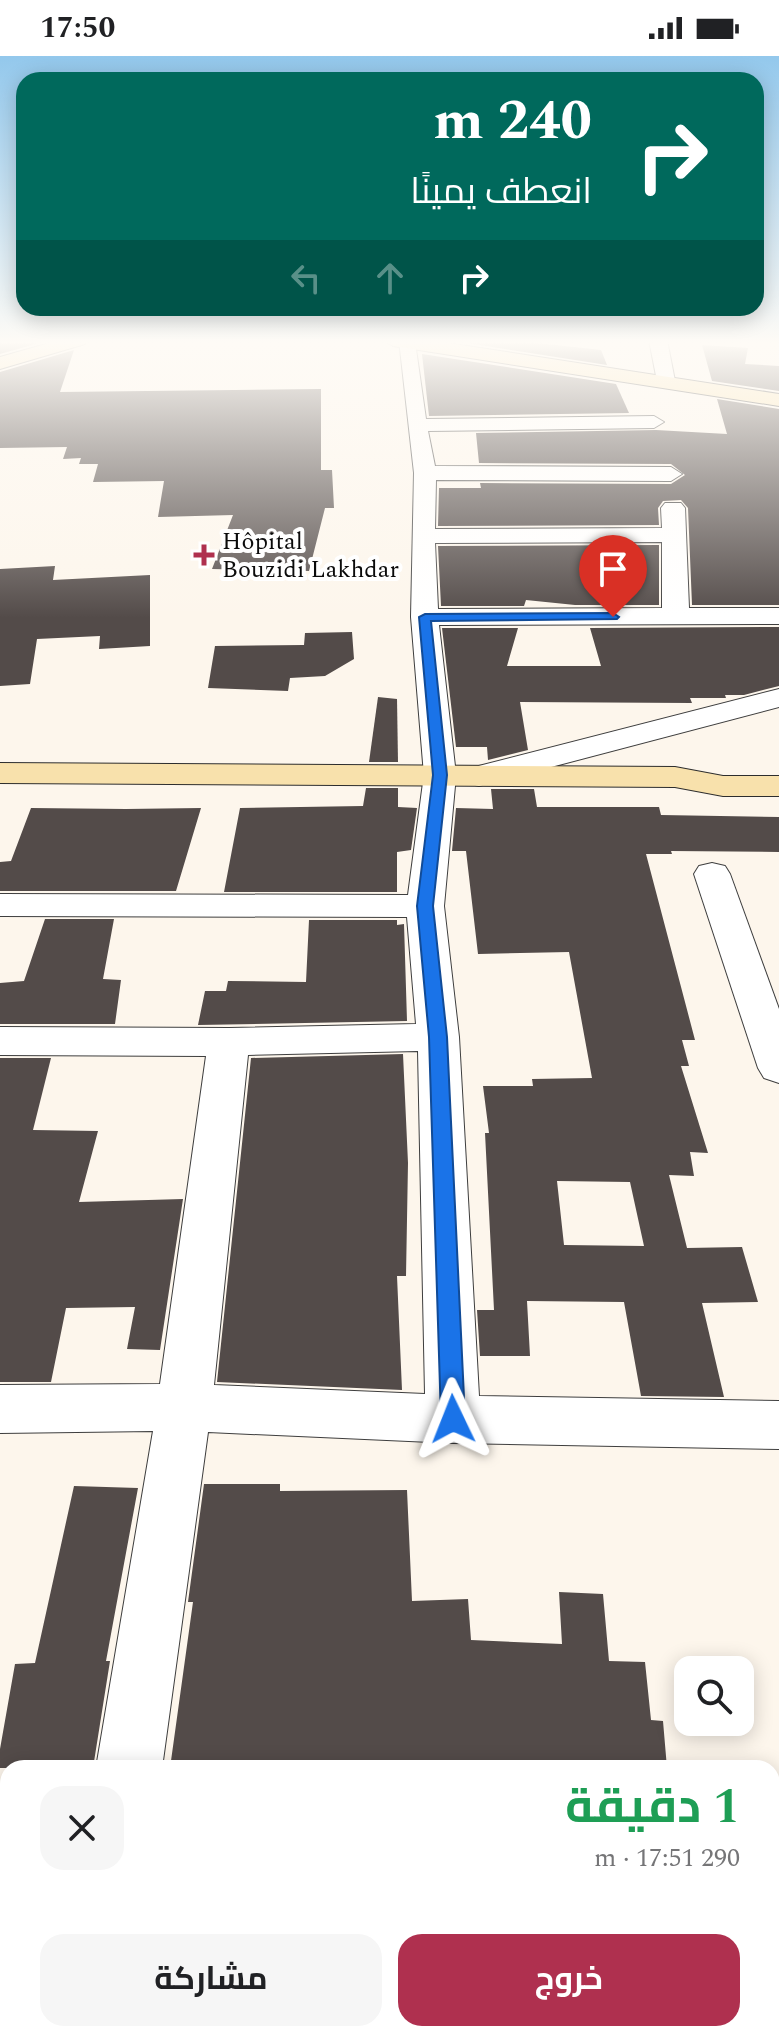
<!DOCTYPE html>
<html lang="ar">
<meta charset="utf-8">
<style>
:root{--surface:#fff;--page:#f6f6f6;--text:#202124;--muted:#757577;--accent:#af304f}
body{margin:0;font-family:Spectral,Cairo,serif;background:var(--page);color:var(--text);direction:rtl;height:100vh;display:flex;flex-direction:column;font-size:30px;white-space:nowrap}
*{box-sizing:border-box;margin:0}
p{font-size:26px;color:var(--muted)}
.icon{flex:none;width:44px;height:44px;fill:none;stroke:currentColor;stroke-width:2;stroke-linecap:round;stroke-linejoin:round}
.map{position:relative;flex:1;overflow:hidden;direction:ltr}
.panel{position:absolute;left:0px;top:1704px;width:780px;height:282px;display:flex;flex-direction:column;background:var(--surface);border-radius:24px 24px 0 0;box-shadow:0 4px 20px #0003;direction:rtl}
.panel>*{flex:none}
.top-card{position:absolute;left:16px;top:16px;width:748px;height:244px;border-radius:24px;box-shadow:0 4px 20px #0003;direction:rtl;background:#00695c;color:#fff;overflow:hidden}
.buttons{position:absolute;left:674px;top:1600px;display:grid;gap:16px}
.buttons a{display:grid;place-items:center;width:80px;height:80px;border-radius:16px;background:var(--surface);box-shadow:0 4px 20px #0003;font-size:40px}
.pin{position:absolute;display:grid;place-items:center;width:68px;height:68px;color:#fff;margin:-82px -34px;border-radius:50% 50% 50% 0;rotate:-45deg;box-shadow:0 0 8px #0007}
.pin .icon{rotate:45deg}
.me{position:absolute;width:88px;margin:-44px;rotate:358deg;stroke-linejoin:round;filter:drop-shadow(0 0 6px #0008)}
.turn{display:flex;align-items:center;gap:28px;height:168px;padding:0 40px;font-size:36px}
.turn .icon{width:104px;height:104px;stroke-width:2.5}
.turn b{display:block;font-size:56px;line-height:68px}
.lanes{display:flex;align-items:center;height:76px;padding:0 40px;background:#0003;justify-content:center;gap:40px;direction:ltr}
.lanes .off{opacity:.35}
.round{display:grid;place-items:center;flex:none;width:84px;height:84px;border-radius:24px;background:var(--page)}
.headline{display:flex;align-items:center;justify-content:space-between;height:136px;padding:0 40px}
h1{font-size:48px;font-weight:700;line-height:60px;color:#1e9e55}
.button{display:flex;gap:16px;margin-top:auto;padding:16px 40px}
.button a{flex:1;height:92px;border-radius:24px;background:var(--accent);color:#fff;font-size:32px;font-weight:700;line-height:92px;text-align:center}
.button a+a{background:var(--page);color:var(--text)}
.status{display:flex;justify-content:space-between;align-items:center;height:56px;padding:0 40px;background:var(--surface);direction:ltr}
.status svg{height:22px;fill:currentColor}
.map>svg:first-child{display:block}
</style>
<div class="status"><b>17:50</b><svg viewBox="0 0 49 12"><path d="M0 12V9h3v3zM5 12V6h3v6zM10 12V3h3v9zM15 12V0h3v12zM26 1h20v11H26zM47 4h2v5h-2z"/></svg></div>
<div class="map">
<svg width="779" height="1985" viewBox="0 0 779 1985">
<rect width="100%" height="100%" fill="#fdf6ec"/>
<g fill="#534b49" fill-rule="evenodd">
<path d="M 0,284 L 50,284 L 0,298 Z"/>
<path d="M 447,284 L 511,284 L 601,294 L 607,309 Z"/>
<path d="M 702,289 L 748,292 L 745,308 L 779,310 L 779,335 L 712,325 Z"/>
<path d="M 74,294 L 60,336 L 321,333 L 321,414 L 332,414 L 334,452 L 325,452 L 309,515 L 212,513 L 233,459 L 158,461 L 164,425 L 93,426 L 98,408 L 79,408 L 81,402 L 63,403 L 67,391 L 0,392 L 0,316 Z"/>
<path d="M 422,298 L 616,328 L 629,357 L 429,360 Z"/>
<path d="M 717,343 L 779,353 L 779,549 L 692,549 L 688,452 L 681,444 L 663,445 L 658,452 L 659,469 L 438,470 L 439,432 L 481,432 L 480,427 L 671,428 L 685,419 L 671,408 L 479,407 L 476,377 L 656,374 L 727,378 Z"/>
<path d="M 659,489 L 659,549 L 575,549 L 526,544 L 524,550 L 441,550 L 438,490 Z"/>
<path d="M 55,510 L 53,524 L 150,519 L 150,590 L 99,593 L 100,580 L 37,583 L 30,628 L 0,630 L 0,513 Z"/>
<path d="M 779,571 L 779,630 L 744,639 L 725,639 L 726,642 L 690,642 L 692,647 L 520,646 L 528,694 L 488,704 L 487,691 L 456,691 L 442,572 L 518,572 L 507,610 L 601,610 L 590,572 Z"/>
<path d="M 352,576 L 354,603 L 325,620 L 290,622 L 288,635 L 208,632 L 215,590 L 304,589 L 305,577 Z"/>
<path d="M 378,641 L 397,643 L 398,706 L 369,706 Z"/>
<path d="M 366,732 L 398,732 L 398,751 L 417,752 L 411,794 L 397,796 L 397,836 L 224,836 L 240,752 L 363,750 Z"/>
<path d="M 491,733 L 534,733 L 537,751 L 659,751 L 661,759 L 779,761 L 779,796 L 671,795 L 672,798 L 646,798 L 695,984 L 682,984 L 689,1010 L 681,1010 L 708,1097 L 690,1096 L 694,1120 L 669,1119 L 687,1192 L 742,1191 L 758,1246 L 702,1247 L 724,1341 L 641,1340 L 624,1246 L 527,1245 L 530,1300 L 480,1300 L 477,1254 L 494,1254 L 485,1077 L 489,1077 L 483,1030 L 533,1030 L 532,1023 L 592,1022 L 569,896 L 478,898 L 466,795 L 452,795 L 456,752 L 493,753 ZM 557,1125 L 630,1126 L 644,1190 L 564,1189 Z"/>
<path d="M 31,752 L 126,753 L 201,752 L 176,835 L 0,835 L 0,806 L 11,805 Z"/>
<path d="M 45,863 L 114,863 L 103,923 L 121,924 L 115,968 L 0,968 L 0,927 L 24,925 Z"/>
<path d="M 309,864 L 397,864 L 397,869 L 404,868 L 407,965 L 198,969 L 205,935 L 226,935 L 228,925 L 306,926 Z"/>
<path d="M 403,998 L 408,1107 L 406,1220 L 397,1220 L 402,1334 L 217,1326 L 251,1002 Z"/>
<path d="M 0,1002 L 51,1002 L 33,1074 L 98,1075 L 79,1146 L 183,1143 L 160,1294 L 127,1293 L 135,1251 L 66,1252 L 51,1326 L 0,1326 Z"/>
<path d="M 204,1428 L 280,1428 L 280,1435 L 407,1434 L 412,1545 L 468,1543 L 471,1584 L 562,1588 L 559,1536 L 603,1538 L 609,1605 L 645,1606 L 651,1664 L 663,1665 L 667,1712 L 170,1712 L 193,1546 L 188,1546 Z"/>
<path d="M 74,1430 L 138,1432 L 106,1605 L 110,1605 L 93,1712 L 0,1712 L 0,1693 L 15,1608 L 35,1607 Z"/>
</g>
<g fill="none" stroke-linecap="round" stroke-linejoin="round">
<defs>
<g id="street">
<path d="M 399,284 L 415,286 L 426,363 L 654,360 L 664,366 L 654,372 L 428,375 L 435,410 L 671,411 L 682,418 L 671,425 L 436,424 L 435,473 L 662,472 L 661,452 L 665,447 L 681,447 L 685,452 L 689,552 L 779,552 L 779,568 L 439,569 L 456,719 L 444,850 L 459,981 L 479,1340 L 779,1345 L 779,1393 L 453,1387 L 208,1376 L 162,1712 L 96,1712 L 153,1375 L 0,1377 L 0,1329 L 160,1328 L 206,1000 L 0,999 L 0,971 L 229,972 L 416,968 L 407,861 L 0,860 L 0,838 L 408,839 L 424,719 L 411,561 L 414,417 ZM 662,486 L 662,552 L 438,553 L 435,487 ZM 418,995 L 425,1338 L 214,1329 L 248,999 Z"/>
<path d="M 649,284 L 667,284 L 675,325 L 673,329 L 666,331 L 657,325 Z"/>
<path d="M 779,633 L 779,651 L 479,730 L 467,727 L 463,720 L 467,713 Z"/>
<path d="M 712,807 L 725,810 L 730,818 L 779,953 L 779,1027 L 764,1022 L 758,1012 L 694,818 L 699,810 Z"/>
<rect x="0" y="1741" width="8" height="70"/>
<rect x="772" y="1771" width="7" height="70"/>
<path d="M 53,1978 L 129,1978 L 128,1985 L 52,1985 Z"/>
<rect x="531" y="1978" width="76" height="7"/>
</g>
<g id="secondary">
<path d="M 60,284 L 88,284 L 85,288 L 0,313 L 0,301 Z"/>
<path d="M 384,284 L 428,284 L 779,338 L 779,350 L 393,290 Z"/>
<path d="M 0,707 L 675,711 L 723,720 L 779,720 L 779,740 L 723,740 L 675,731 L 0,727 Z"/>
</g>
</defs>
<use href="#street" stroke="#3e3e3e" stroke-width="2"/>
<use href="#secondary" stroke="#2d2d2d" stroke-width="2"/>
<use href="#street" fill="#fff" fill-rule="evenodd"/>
<use href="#secondary" fill="#f8e1ac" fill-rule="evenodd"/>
</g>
<linearGradient id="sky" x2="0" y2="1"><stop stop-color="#93c8ec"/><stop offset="0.51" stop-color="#fefbf6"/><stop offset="1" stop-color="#fefbf6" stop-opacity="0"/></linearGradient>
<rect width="779" height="562" fill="url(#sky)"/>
<path fill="#1a73e8" stroke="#114b97" stroke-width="2" d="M 613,557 L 619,561 L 617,563 L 431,565 L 447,719 L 433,850 L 447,981 L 465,1363 L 462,1370 L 453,1373 L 445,1370 L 441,1363 L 429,981 L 417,850 L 433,719 L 419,561 L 425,558 Z"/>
<path fill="#af304f" stroke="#fff" stroke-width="3" d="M200 487h8v8h8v8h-8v8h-8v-8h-8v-8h8z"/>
<g text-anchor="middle" stroke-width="8" stroke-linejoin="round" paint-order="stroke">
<g font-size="24" fill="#0b0b0b" stroke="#fff" text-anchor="start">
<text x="222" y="493">Hôpital<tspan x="222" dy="28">Bouzidi Lakhdar</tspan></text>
</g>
</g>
</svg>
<div class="buttons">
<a><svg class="icon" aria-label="search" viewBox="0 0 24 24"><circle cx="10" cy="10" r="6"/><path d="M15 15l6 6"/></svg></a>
</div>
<div class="pin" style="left:613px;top:561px;background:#d93025"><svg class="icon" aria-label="arrive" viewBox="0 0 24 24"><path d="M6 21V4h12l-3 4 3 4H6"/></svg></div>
<svg class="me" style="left:453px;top:1363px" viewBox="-20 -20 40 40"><path d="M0-17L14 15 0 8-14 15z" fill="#1a73e8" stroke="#fff" stroke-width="4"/></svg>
<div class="top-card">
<div class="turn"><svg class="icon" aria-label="right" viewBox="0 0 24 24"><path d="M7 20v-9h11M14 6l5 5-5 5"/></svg><div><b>240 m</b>انعطف يمينًا</div></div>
<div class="lanes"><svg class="icon off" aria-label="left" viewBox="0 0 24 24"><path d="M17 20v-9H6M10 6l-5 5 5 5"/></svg><svg class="icon off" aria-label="ahead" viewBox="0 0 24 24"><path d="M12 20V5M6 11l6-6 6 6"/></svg><svg class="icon" aria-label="right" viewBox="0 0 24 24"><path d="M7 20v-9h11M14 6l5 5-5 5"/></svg></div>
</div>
<section class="panel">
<div class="headline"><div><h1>1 دقيقة</h1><p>290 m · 17:51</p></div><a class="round"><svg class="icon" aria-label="close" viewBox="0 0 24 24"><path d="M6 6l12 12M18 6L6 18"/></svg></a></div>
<div class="button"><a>خروج</a><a>مشاركة</a></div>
</section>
</div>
